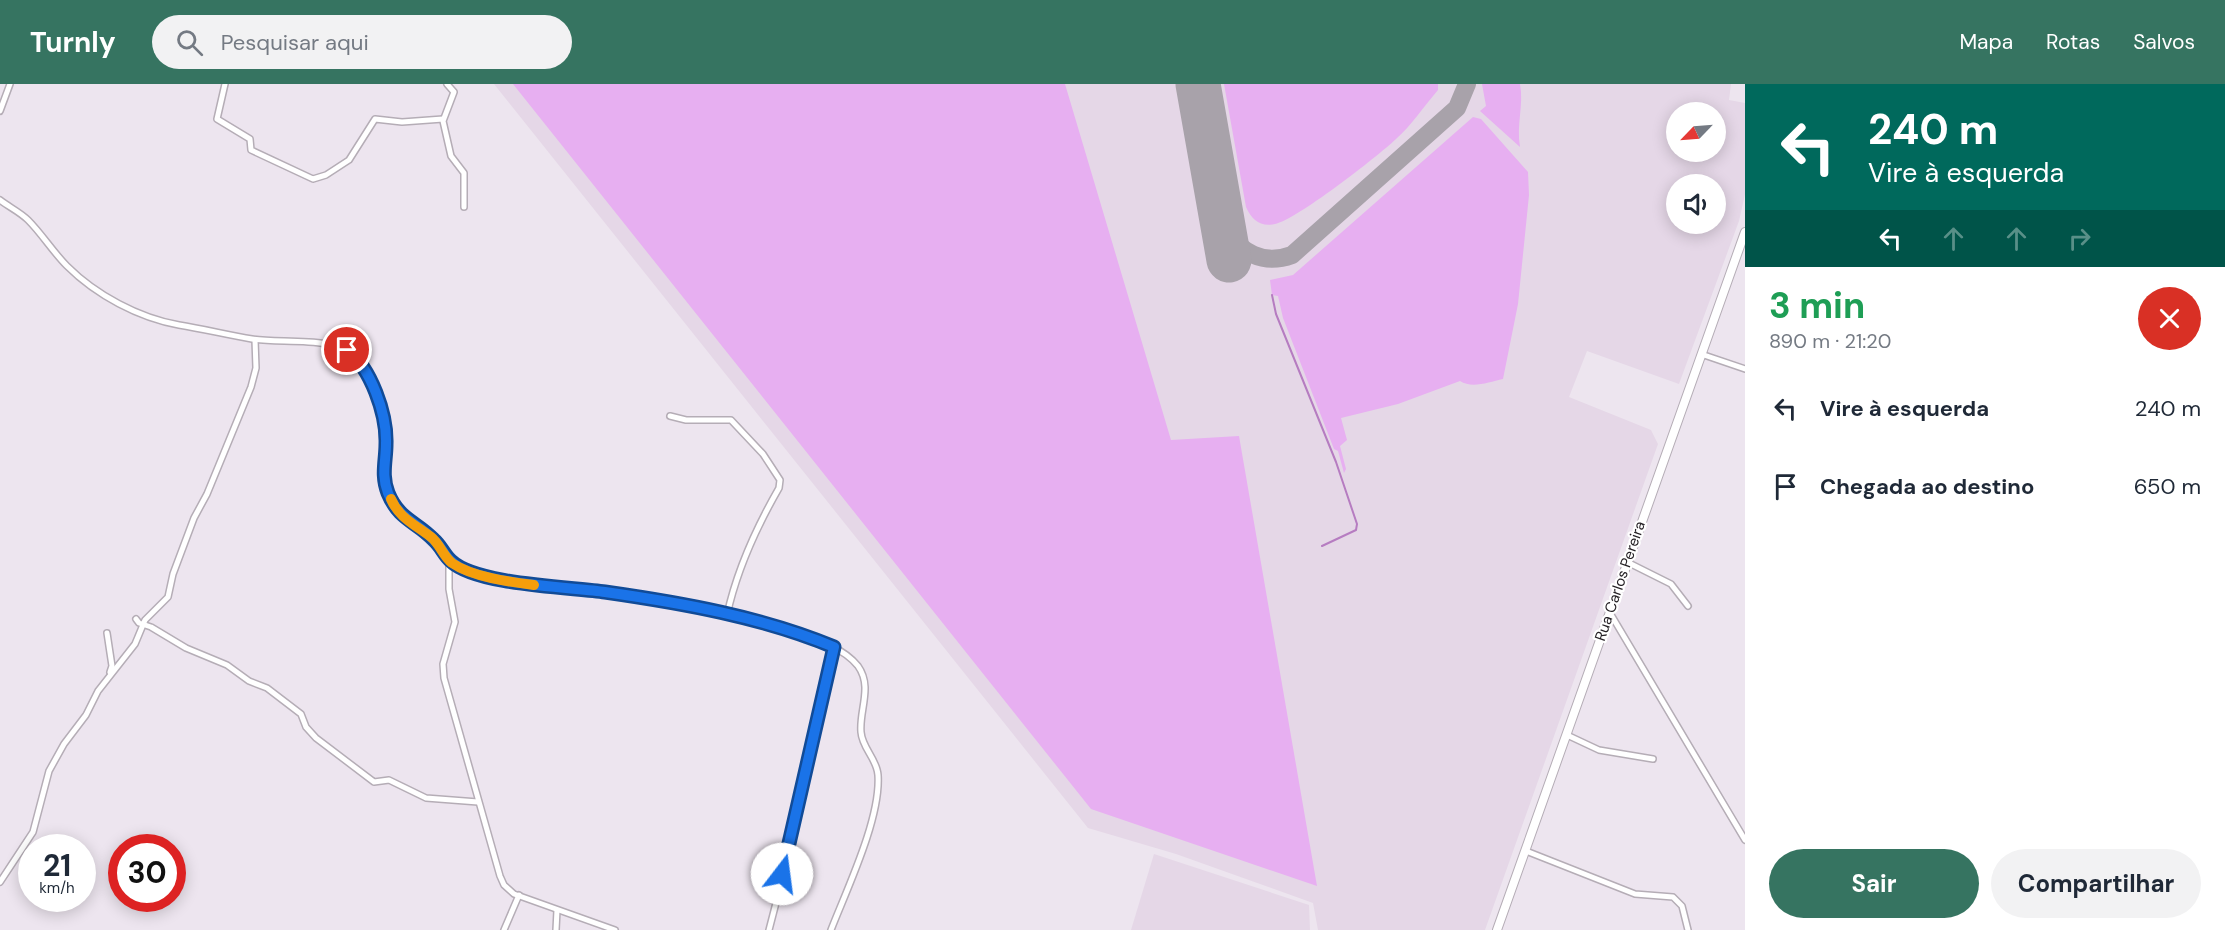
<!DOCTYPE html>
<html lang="pt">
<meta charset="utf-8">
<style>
:root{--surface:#fff;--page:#f2f2f3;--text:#1f2937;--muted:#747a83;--accent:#367461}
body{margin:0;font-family:"DM Sans",sans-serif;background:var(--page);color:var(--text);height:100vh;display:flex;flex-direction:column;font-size:22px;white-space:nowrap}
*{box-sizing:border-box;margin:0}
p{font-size:20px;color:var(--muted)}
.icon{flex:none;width:33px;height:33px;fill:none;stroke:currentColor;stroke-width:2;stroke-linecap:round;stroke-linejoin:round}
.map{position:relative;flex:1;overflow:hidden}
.panel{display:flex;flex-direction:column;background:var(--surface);width:480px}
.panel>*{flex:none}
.top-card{background:#00695c;color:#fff;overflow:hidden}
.needle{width:39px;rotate:245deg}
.fabs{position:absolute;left:1666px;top:18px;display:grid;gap:12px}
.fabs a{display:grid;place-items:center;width:60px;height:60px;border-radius:50%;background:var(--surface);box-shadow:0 3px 15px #0003;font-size:30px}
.speed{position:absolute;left:18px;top:750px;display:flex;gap:12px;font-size:30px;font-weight:700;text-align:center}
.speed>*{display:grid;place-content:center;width:78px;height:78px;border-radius:50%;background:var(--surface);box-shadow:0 3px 15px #0003;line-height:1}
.speed small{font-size:15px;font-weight:400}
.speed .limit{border:9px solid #d22;background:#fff;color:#111}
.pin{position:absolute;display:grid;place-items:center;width:51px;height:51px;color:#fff;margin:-26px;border:3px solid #fff;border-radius:50%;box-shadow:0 2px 6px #0007}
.me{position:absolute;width:66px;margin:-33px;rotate:15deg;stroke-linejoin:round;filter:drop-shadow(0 0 4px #0008)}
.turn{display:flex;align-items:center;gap:21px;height:126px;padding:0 24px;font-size:27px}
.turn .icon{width:78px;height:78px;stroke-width:2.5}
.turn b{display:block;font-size:42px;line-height:51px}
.lanes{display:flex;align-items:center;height:57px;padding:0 24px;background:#0003;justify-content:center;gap:30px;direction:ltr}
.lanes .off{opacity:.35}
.round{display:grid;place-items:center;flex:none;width:63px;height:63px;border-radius:32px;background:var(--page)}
.summary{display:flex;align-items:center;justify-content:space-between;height:102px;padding:0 24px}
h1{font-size:36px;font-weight:700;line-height:45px;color:#1e9e55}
.button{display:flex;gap:12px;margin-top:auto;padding:12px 24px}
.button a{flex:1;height:69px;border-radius:36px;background:var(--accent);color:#fff;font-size:24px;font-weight:700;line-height:69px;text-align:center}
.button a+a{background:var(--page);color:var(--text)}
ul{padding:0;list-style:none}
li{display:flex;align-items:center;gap:18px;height:78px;padding:0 24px}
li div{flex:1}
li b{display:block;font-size:22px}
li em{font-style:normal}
header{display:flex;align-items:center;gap:36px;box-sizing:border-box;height:84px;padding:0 30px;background:var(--accent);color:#fff}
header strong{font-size:28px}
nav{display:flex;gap:33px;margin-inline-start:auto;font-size:21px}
.search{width:420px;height:54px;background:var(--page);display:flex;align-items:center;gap:15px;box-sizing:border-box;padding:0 21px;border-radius:33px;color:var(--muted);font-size:22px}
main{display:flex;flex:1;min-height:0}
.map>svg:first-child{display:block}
</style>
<header>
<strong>Turnly</strong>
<div class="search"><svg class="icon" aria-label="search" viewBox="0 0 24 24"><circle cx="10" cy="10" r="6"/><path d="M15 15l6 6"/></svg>Pesquisar aqui</div>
<nav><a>Mapa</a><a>Rotas</a><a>Salvos</a></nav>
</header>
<main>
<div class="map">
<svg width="1745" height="846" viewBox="0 0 1745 846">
<rect width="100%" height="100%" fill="#ede5ef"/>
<g fill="#e5d7e7" fill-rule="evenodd">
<path d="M 494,0 L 1731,0 L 1729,16 L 1745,19 L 1745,110 L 1739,137 L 1679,300 L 1587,267 L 1569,313 L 1651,346 L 1658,360 L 1485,846 L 1318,846 L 1313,819 L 1176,770 L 1088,744 ZM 1677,28 L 1716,28 L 1716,68 L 1677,68 ZM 1677,100 L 1716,100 L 1716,140 L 1677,140 Z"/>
<path d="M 1154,770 L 1309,821 L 1310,846 L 1131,846 Z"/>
</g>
<g fill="#e7aff1">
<path d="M 513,0 L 1065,0 L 1171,356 L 1239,352 L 1317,802 L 1091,725 Z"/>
<path d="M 1224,0 L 1438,0 L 1438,6 C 1424,22 1412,41 1396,55 C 1377,73 1296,136 1275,140 C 1260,143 1252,136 1246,123 Z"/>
<path d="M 1482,0 L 1520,0 C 1524,21 1516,41 1520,63 L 1480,27 L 1486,22 Z"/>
<path d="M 1473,33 L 1481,35 L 1528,88 L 1529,111 L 1518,220 L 1503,295 C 1489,298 1472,305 1460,297 L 1398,320 L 1341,334 L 1347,356 L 1340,362 L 1346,385 L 1344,389 L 1338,367 L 1334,365 L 1283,234 L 1278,212 L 1272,211 L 1270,196 L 1293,191 Z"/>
</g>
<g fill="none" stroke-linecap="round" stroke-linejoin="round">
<path stroke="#b67cc1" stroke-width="2" d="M 1272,211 L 1276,230 L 1336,378 L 1357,440 L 1356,446 L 1322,462"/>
<path stroke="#a8a2aa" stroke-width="18" d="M 1223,145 C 1242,168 1262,182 1292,171 L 1457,24 L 1467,0"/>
<path stroke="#a8a2aa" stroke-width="45" d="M 1198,0 L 1229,176"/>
<defs>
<g id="minor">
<path d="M 225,0 L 217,35 L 250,55 L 251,66 L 313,95 L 326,91 L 349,76 L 375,35 L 402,38 L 443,35"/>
<path d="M 447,0 L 454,8 L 443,37 L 451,72 L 464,89 L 464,123"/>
<path d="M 0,27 L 10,0"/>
<path d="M 0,116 C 9,123 20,128 28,136 C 42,150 53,168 67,182 C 96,211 139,234 179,241 C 204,245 228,251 252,255 C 281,260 336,251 357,274 C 373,292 384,331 386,355 C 387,380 378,403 397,426 C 407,439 422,444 434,455 C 442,463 445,475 455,481 C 498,504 560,502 608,509 C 670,518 733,529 793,548 C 815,555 843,563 858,582 C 873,603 859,626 861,648 C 862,664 877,675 878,691 C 881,734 847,805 831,846"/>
<path d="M 1701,270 L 1745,285"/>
<path d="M 670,332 L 686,336 L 731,336 L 763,370 L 780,396 L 779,404 C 756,444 737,485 727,531"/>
<path d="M 449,476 L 449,505 L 455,538 L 443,580 L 444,594 L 500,792 L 504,801 L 514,810 L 615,846"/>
<path d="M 1627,478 L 1671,500 L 1688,522"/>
<path d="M 1610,529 L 1745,756"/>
<path d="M 136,535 L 139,539 L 151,543 L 186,564 L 227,581 L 249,597 L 267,604 L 301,630 L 306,643 L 316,654 L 374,698 L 389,696 L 426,714 L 478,718"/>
<path d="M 107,549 L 112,582 L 110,588"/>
<path d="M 1567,651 L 1599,666 L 1653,675"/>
<path d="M 1526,767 L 1635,810 L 1673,813 L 1682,822 L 1688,846"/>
<path d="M 0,798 L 33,748 L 49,687 L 64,660 L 86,631 L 98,607 L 135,560 L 145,536 L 168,513 L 173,490 L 194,434 L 207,410 L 251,303 L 256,284 L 255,256"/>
<path d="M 504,846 L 519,811"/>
<path d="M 556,846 L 557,826"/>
<path d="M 769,846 L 793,753 L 808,671 L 834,563"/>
</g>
<path id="secondary" d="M 1497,846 L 1745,148"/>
</defs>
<use href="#minor" stroke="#b5adb6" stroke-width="8"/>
<use href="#secondary" stroke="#b5adb6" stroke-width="10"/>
<use href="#minor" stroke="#fff" stroke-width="5"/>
<use href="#secondary" stroke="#fff" stroke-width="8"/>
</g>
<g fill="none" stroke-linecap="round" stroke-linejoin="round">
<defs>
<path id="route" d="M 347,266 C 371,284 387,330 386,360 C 386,377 381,391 388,409 C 399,436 416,437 434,456 C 441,462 444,471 451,477 C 476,501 570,503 605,508 C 682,519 762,533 834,563 L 782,790"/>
</defs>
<use href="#route" stroke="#114b97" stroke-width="15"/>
<use href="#route" stroke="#1a73e8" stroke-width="10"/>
<path stroke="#f59e0b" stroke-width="10" d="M 391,415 C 399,434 416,441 431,453 C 440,460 443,472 452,479 C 472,493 510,498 534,501"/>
</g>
<g text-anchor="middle" stroke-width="4.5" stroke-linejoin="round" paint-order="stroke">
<g font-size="15" fill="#262226" stroke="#fff">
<text transform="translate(1620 497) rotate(-71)" y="5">Rua Carlos Pereira</text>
</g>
</g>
</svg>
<div class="fabs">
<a><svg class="needle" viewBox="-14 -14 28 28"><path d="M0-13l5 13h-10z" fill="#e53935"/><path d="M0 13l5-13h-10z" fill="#747a83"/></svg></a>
<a><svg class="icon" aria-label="sound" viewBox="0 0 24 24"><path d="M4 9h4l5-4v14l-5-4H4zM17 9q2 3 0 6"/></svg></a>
</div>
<div class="speed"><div>21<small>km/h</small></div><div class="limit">30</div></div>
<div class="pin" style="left:347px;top:266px;background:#d93025"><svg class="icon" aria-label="arrive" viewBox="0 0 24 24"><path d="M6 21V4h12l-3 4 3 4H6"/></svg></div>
<svg class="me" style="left:782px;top:790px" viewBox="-20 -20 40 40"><circle r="19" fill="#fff"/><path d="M0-13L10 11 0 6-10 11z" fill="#1a73e8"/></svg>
</div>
<section class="panel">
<div class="top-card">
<div class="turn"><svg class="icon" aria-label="left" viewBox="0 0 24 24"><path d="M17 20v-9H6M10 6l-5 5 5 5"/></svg><div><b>240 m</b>Vire à esquerda</div></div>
<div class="lanes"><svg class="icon" aria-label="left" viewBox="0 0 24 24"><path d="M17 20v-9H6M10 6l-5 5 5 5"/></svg><svg class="icon off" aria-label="ahead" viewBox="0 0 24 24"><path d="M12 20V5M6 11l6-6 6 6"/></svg><svg class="icon off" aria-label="ahead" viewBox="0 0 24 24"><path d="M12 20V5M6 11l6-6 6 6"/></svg><svg class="icon off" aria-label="right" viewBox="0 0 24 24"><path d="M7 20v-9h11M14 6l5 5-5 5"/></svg></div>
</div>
<div class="summary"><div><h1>3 min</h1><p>890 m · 21:20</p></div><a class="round" style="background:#d93025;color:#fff"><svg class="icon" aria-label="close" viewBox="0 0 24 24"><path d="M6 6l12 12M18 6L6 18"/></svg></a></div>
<ul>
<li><svg class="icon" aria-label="left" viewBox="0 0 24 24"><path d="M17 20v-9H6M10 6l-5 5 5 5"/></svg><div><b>Vire à esquerda</b></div><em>240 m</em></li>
<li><svg class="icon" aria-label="arrive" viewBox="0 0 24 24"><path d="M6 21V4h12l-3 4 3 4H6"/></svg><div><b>Chegada ao destino</b></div><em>650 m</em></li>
</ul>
<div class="button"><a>Sair</a><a>Compartilhar</a></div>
</section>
</main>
